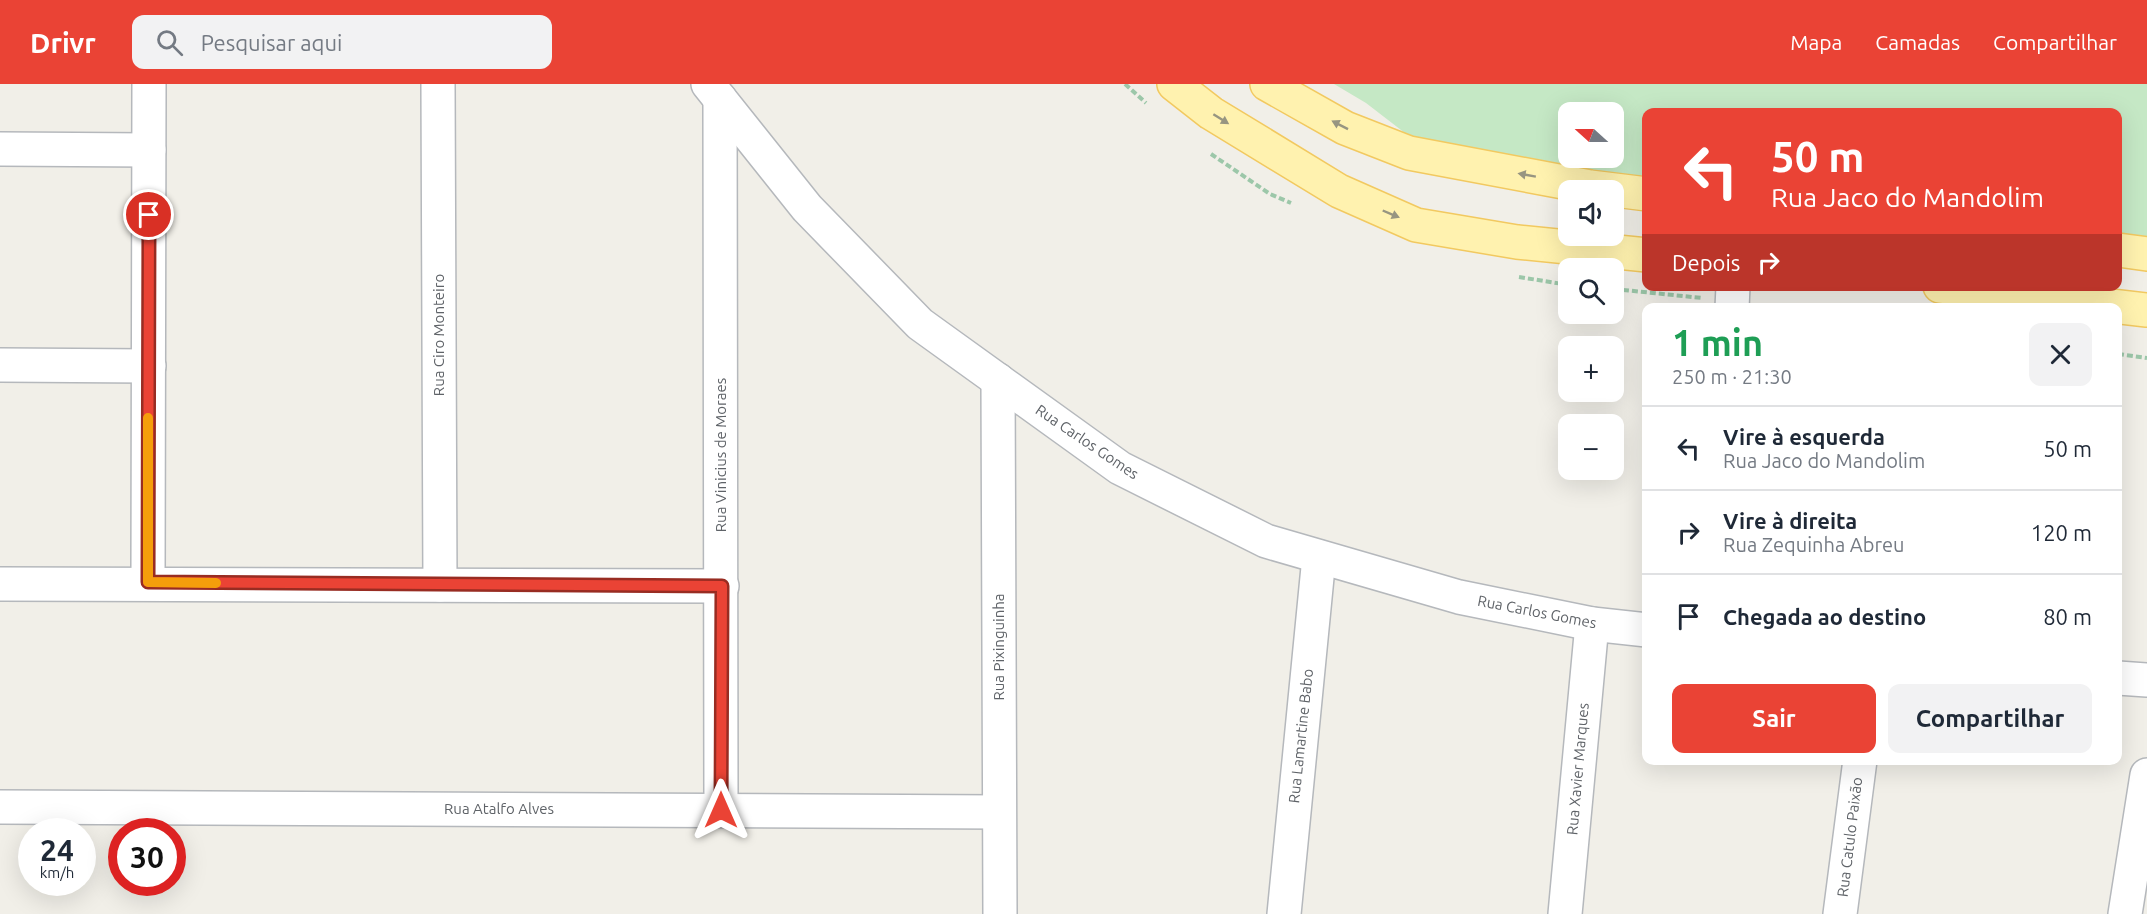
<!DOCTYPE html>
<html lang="pt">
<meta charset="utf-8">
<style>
:root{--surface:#fff;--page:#f2f2f3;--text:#1f2937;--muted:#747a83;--line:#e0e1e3;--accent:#ea4335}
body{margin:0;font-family:Ubuntu,sans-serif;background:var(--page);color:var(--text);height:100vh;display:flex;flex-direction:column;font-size:22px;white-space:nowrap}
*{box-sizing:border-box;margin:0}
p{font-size:20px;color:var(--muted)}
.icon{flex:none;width:33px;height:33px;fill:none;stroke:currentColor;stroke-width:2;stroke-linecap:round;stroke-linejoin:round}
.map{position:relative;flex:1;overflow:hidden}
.drawer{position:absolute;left:1642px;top:219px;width:480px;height:462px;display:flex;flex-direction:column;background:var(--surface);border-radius:12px;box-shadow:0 6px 24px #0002}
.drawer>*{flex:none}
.guide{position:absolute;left:1642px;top:24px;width:480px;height:183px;border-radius:12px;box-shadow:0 6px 24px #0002;background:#ea4335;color:#fff;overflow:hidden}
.needle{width:39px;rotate:291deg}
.tools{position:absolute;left:1558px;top:18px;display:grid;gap:12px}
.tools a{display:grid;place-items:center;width:66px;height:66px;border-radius:12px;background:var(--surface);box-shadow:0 6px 24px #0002;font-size:30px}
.speed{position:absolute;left:18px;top:734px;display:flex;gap:12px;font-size:30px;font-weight:700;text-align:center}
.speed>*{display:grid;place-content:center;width:78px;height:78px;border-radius:50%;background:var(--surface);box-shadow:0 6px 24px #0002;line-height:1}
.speed small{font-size:15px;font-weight:400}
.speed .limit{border:9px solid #d22;background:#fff;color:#111}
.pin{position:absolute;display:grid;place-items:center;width:51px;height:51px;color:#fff;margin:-26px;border:3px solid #fff;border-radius:50%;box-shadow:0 2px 6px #0007}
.me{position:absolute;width:66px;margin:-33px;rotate:0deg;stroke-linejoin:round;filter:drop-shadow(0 0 4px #0008)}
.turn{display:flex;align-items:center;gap:21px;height:126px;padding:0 30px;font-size:27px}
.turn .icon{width:78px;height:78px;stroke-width:2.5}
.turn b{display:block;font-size:42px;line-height:51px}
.then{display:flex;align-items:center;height:57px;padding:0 30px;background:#0003;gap:12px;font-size:22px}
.round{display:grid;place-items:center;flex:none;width:63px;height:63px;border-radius:12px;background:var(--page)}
.summary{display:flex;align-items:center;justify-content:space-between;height:102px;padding:0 30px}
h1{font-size:36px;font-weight:700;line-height:45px;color:#1e9e55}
.action{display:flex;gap:12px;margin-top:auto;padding:12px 30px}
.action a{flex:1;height:69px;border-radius:12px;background:var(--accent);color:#fff;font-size:24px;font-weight:700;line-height:69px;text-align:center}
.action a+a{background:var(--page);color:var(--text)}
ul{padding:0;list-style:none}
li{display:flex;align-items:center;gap:18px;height:84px;padding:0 30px;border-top:2px solid var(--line)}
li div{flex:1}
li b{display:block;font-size:22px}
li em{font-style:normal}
header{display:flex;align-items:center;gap:36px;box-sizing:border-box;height:84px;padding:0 30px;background:var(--accent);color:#fff}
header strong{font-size:28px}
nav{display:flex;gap:33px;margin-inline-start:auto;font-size:21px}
.search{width:420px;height:54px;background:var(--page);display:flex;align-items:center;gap:15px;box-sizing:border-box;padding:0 21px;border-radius:12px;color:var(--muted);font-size:22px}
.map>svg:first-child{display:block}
</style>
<header>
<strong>Drivr</strong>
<div class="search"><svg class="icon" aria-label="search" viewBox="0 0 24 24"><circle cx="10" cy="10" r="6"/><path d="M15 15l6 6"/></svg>Pesquisar aqui</div>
<nav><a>Mapa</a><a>Camadas</a><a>Compartilhar</a></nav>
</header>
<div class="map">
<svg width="2147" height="830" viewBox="0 0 2147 830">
<rect width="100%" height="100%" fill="#f1efe8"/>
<path fill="#c5e8c5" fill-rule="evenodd" d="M 1334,0 L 2147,0 L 2147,154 L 2118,151 L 2118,28 L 1647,28 L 1647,105 L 1414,56 L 1366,19 ZM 1569,28 L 1614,28 L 1614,74 L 1569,74 Z"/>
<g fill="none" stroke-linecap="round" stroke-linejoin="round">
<defs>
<g id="minor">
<path d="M 438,0 L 440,501"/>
<path d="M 708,0 L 807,124 L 920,240 L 1120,384 L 1266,457 L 1459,513 L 1592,540 L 1647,546"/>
<path d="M 720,15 L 721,726"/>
<path d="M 0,65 L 149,66"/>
<path d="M 1732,224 L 1733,202"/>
<path d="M 0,281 L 149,282"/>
<path d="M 998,296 L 1000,830"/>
<path d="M 148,498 L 149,0"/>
<path d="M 0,500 L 722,502"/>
<path d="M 2118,594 L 2147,596"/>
<path d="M 0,723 L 999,728"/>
<path d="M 1284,830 L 1319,473"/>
<path d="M 1565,830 L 1592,540"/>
<path d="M 1840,830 L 1860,676"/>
<path d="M 2125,830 L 2147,691"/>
</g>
<g id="major">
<path d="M 1174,0 L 1211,29 L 1339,107 L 1416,141 L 1517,158 L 1647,171"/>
<path d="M 1267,0 L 1345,44 L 1409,69 L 1590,103 L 1647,110"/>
<path d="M 2118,166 L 2147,170"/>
<path d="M 1940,202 L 2147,226"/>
</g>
</defs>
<use href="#minor" stroke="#b5b8bc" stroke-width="36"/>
<use href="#major" stroke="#f2c960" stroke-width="36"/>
<g stroke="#9cc7a9" stroke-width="4" stroke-dasharray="6 3" stroke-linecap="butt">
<path d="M 1125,0 L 1146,19"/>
<path d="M 1211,70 L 1270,110 L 1291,119"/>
<path d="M 1519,193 L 1569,201"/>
<path d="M 1614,205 L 1702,214"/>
<path d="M 1763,221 L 1780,224"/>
<path d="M 2118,270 L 2147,274"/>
</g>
<use href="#minor" stroke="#fff" stroke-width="33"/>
<use href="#major" stroke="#fff2af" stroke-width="33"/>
</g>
<defs><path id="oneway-solid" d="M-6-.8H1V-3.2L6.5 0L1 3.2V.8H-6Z" transform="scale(1.5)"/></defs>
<g fill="#979581">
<use href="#oneway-solid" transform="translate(1221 35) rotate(32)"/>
<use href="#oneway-solid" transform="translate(1340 41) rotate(-153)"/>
<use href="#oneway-solid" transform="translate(1527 91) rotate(-170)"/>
<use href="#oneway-solid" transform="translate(1391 130) rotate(23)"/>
</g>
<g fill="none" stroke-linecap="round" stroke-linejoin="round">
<defs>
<path id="route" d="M 149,131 L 148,498 L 722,502 L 721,726"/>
</defs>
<use href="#route" stroke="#982c22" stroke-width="15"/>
<use href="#route" stroke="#ea4335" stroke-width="10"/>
<path stroke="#f59e0b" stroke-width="10" d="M 148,334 L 148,498 L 216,499"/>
</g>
<g text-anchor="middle" stroke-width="5" stroke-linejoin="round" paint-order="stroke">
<g font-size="15" fill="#5f6368" stroke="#fff">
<text transform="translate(439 251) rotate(-90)" y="5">Rua Ciro Monteiro</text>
<text transform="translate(1087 358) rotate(34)" y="5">Rua Carlos Gomes</text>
<text transform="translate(721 371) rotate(-90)" y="5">Rua Vinicius de Moraes</text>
<text transform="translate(1537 528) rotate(11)" y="5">Rua Carlos Gomes</text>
<text transform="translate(999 563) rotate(-90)" y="5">Rua Pixinguinha</text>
<text transform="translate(1301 652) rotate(-84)" y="5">Rua Lamartine Babo</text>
<text transform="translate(1578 685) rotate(-85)" y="5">Rua Xavier Marques</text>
<text x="499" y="730">Rua Atalfo Alves</text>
<text transform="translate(1850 753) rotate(-83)" y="5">Rua Catulo Paixão</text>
</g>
</g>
</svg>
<div class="tools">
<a><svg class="needle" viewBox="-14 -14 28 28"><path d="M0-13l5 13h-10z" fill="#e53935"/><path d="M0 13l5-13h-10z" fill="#747a83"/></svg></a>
<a><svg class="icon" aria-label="sound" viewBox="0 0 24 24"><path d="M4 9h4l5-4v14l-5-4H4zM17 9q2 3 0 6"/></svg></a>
<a><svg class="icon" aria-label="search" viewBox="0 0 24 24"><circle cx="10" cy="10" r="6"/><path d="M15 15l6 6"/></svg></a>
<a>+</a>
<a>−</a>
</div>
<div class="speed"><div>24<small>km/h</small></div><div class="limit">30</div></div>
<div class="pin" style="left:149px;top:131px;background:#d93025"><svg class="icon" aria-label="arrive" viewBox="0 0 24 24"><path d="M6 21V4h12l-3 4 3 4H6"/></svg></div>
<svg class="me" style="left:721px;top:726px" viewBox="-20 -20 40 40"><path d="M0-17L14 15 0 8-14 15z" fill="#ea4335" stroke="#fff" stroke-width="4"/></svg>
<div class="guide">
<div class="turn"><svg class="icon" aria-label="left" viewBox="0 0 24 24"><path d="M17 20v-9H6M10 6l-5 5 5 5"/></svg><div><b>50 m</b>Rua Jaco do Mandolim</div></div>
<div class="then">Depois<svg class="icon" aria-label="right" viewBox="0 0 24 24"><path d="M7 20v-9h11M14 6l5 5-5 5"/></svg></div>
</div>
<section class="drawer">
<div class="summary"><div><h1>1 min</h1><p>250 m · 21:30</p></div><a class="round"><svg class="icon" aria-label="close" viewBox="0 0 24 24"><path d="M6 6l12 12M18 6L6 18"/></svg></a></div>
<ul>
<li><svg class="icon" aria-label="left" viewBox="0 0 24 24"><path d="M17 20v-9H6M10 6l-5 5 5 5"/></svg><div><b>Vire à esquerda</b><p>Rua Jaco do Mandolim</p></div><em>50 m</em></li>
<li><svg class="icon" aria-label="right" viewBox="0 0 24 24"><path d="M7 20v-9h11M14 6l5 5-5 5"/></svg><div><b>Vire à direita</b><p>Rua Zequinha Abreu</p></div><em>120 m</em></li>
<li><svg class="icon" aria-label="arrive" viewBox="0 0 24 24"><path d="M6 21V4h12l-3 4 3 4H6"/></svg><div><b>Chegada ao destino</b></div><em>80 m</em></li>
</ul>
<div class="action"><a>Sair</a><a>Compartilhar</a></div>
</section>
</div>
